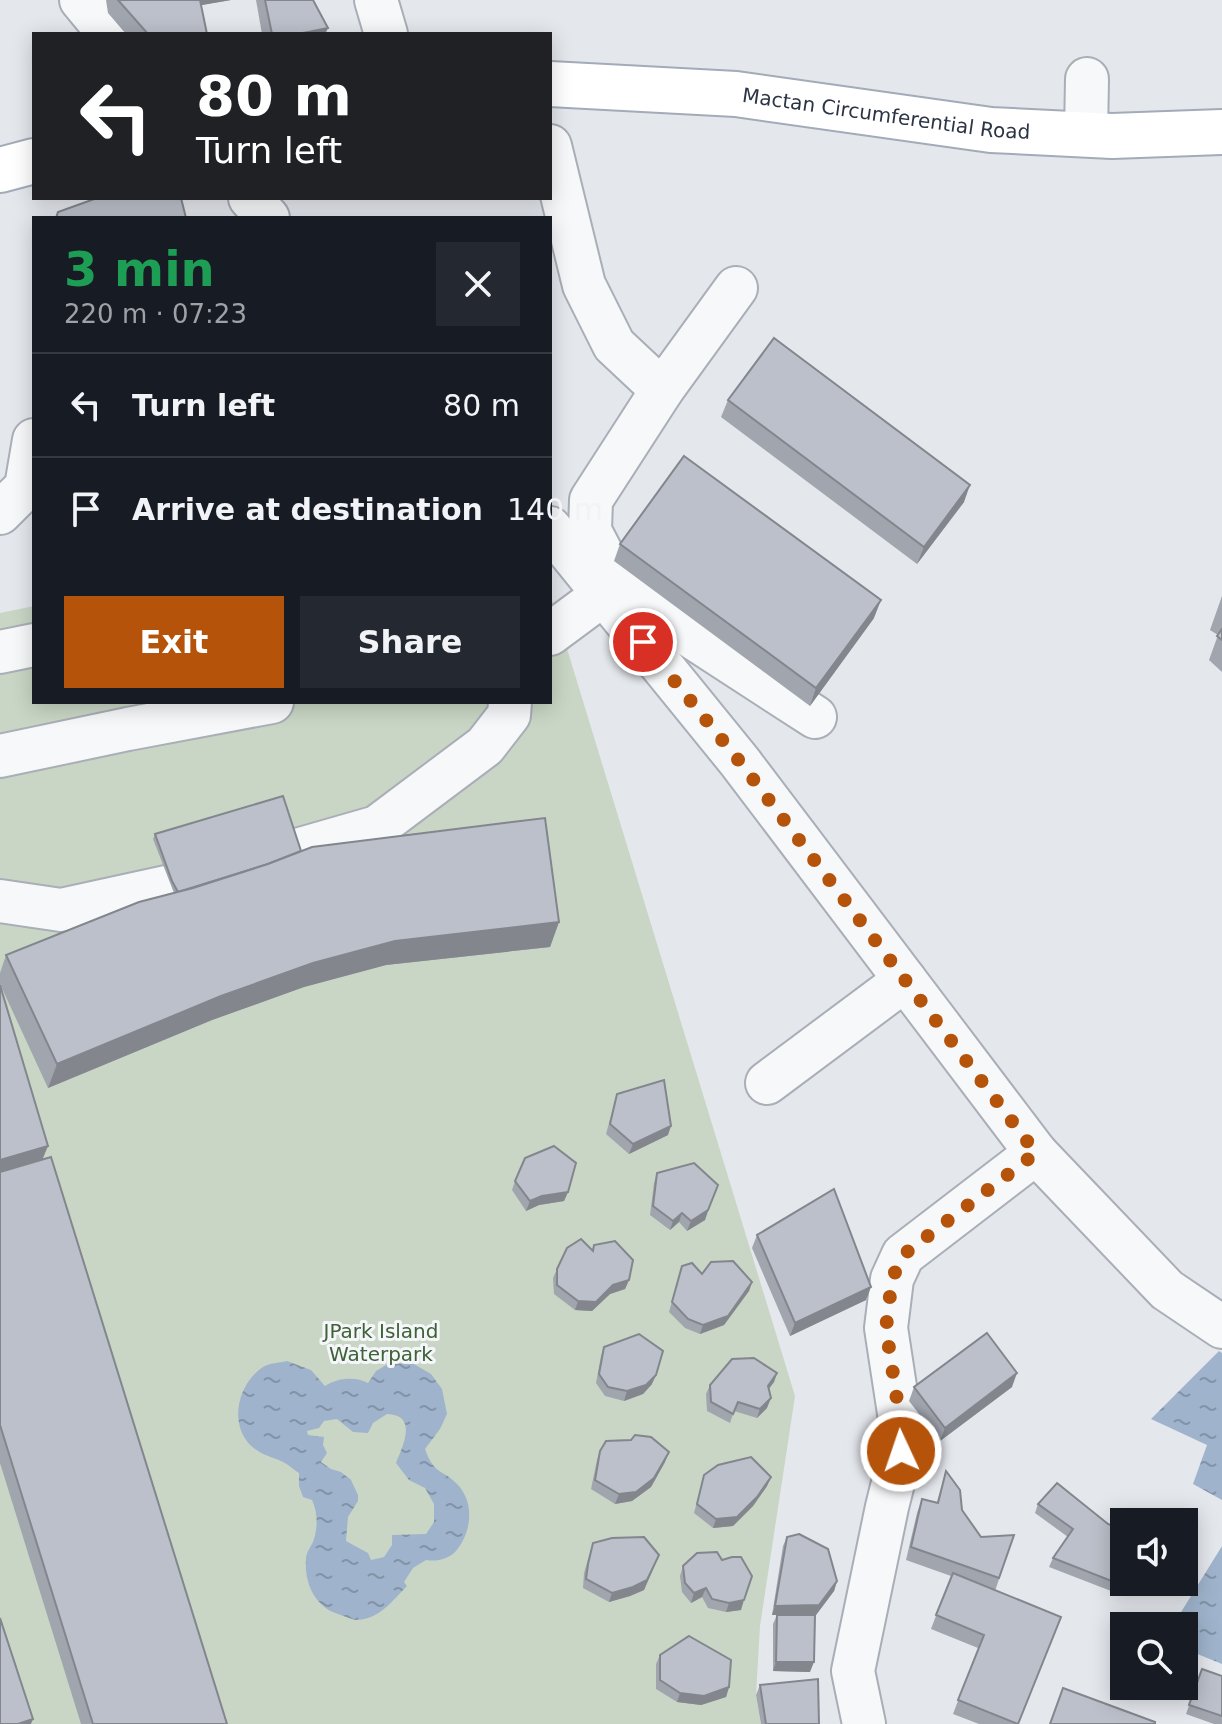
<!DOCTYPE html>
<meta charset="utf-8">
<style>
:root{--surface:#171b24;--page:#242831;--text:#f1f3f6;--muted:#9ea1a6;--line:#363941;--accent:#b45309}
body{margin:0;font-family:"DejaVu Sans",sans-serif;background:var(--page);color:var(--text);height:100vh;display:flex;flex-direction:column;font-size:30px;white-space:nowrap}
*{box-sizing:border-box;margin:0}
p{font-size:26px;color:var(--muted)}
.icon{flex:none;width:44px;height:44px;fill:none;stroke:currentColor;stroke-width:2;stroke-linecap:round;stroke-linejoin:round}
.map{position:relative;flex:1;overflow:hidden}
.panel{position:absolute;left:32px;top:216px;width:520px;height:488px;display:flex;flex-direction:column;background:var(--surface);border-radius:0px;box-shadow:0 4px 20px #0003}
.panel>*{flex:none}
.banner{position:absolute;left:32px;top:32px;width:520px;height:168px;border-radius:0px;box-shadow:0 4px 20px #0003;background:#202124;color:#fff;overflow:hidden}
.fabs{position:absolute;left:1110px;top:1508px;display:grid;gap:16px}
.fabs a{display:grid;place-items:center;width:88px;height:88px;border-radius:0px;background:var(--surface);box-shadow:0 4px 20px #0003;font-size:40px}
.pin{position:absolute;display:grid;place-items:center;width:68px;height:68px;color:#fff;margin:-34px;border:4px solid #fff;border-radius:50%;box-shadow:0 2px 8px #0007}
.me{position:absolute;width:88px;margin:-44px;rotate:357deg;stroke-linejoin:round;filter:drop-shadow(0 0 6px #0008)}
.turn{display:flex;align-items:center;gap:28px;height:168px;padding:0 32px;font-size:36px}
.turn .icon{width:104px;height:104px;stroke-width:2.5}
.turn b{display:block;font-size:56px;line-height:68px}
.round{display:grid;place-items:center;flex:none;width:84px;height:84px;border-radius:0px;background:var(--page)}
.overview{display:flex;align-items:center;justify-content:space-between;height:136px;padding:0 32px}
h1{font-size:48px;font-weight:600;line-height:60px;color:#1e9e55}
.button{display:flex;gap:16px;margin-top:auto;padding:16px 32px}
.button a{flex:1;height:92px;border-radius:0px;background:var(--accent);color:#fff;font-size:32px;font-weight:600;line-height:92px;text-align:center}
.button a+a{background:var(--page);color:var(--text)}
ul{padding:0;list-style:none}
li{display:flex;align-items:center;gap:24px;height:104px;padding:0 32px;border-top:2px solid var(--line)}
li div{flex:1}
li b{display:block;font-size:30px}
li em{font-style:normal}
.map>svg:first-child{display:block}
</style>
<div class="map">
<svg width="1222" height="1724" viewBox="0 0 1222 1724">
<defs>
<pattern id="water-ripples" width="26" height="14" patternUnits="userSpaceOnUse" patternTransform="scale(2)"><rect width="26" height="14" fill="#9fb4cc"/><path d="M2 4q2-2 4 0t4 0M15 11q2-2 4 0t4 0" fill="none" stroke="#8293a7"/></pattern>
</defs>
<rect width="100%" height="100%" fill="#e4e7ec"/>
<path fill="#c9d6c5" d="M 550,593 L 795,1396 L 760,1626 L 756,1695 L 761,1724 L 0,1724 L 0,613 L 34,606 L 34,702 L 550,702 Z"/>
<g fill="url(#water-ripples)" fill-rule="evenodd">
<path d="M 1219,1351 L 1222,1353 L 1222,1500 L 1193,1484 L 1207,1445 L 1151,1419 Z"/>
<path d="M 287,1361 L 311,1370 L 325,1386 C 336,1378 356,1376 368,1383 L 376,1371 L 388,1364 L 412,1363 L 431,1374 L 442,1389 L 447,1414 L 440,1429 L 425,1449 C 435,1477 443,1468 459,1486 C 475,1505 471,1533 456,1551 C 449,1559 436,1562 426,1560 L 413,1568 L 404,1582 L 407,1586 C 393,1600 379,1620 356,1620 C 351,1619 344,1616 338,1614 C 315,1607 304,1583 306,1559 C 306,1553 310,1548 313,1542 C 318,1528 318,1513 312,1500 L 303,1497 L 299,1486 L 299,1473 C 294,1470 289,1465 283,1462 C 270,1456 256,1454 246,1440 C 230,1417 240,1382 263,1367 C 269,1363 279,1363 287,1361 ZM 387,1414 C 419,1415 402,1447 396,1463 L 409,1480 L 425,1488 L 434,1504 L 434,1522 L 426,1534 L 392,1535 L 392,1545 L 384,1557 L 371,1560 L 368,1553 L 346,1541 L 348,1517 L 358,1501 L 358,1495 L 351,1480 L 341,1472 L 331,1469 L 321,1462 L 327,1453 L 323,1445 L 324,1437 L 308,1435 L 307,1431 L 319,1428 L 324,1421 L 337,1419 L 353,1432 L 368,1433 L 373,1423 Z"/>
<path d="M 1222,1546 L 1222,1664 L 1195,1653 L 1184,1626 L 1178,1617 Z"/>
</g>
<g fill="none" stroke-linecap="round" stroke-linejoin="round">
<defs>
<g id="minor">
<path d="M 81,0 L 109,34"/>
<path d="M 376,0 L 386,34"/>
<path d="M 1086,134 L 1087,79"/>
<path d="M 550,146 L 584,285 L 614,345 L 662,390"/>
<path d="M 250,198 L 268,218"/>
<path d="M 736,288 L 662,390 L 591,500 L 590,531 L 613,575 L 664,619 L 815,717"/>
<path d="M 0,513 L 26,487 L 34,440"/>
<path d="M 550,528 L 740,762 L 1036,1153 L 1167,1290 L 1222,1327"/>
<path d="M 550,634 L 604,594"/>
<path d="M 0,652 L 34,645"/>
<path d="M 0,756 L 128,729 L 272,702"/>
<path d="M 297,850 L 377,827 L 485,746 L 509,715 L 510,702"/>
<path d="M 0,901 L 61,910 L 171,886"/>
<path d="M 767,1083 L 905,980"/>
<path d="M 864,1724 L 853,1671 L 887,1507 L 901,1451 L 899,1413 L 886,1328 L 892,1279 L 903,1255 L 1036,1153"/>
</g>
<g id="major">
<path id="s1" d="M 550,84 L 736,94 L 991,130 L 1112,136 L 1222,132"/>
<path d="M 0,170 L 34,161"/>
</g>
</defs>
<use href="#minor" stroke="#a9aeb7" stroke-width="46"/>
<use href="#major" stroke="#a3abb8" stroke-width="48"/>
<use href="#minor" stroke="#f7f8fa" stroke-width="42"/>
<use href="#major" stroke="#fff" stroke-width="44"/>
</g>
<g fill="#a1a5ae">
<path d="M 106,0 L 231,0 L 201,5 L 207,34 L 126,34 L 108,13 Z"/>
<path d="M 256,0 L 313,0 L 328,28 L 325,34 L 262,34 Z"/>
<path d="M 728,400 L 964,502 L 917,564 L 721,417 Z"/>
<path d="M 620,544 L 874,618 L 810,706 L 614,561 Z"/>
<path d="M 1222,596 L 1222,672 L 1209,660 L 1218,635 L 1210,630 Z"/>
<path d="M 155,834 L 301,851 L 559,922 L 550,947 L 386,965 L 304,987 L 212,1020 L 48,1088 L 0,984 L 0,973 L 6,955 L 174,893 L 153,839 Z"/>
<path d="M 0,985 L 43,1159 L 227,1724 L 81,1724 L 0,1463 Z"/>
<path d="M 617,1094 L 668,1135 L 629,1154 L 606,1134 Z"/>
<path d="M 657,1173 L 718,1185 L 705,1220 L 687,1231 L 679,1222 L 670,1230 L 650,1215 L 654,1183 Z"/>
<path d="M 515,1181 L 568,1192 L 564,1201 L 539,1205 L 526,1211 L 512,1190 Z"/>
<path d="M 757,1235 L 866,1300 L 790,1336 L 752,1248 Z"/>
<path d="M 594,1245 L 629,1280 L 625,1289 L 610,1294 L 592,1311 L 575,1310 L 554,1294 L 553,1278 L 557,1269 L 592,1250 Z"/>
<path d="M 682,1266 L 702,1274 L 752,1282 L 749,1291 L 724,1325 L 700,1334 L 685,1328 L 669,1312 Z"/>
<path d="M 604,1347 L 652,1384 L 643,1394 L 624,1401 L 605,1396 L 596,1383 L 601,1356 Z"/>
<path d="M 777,1373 L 774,1382 L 769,1389 L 767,1408 L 757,1418 L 734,1411 L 730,1423 L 707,1411 L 706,1394 L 710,1385 Z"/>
<path d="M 914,1387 L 1012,1387 L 940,1441 L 909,1401 Z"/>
<path d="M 600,1451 L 665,1462 L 651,1487 L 632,1501 L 615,1504 L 591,1489 L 597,1460 Z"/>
<path d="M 946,1471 L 962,1510 L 981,1537 L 1014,1535 L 995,1591 L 1019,1724 L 979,1724 L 953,1714 L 978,1648 L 931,1629 L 951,1576 L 906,1560 L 917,1513 L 922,1499 L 937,1502 Z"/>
<path d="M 704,1475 L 771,1477 L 767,1486 L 753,1506 L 733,1526 L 713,1528 L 694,1513 Z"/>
<path d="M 1038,1504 L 1124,1554 L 1111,1591 L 1049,1567 L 1053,1558 L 1068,1537 L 1035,1513 Z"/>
<path d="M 787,1537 L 837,1581 L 834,1591 L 816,1615 L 794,1615 L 810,1672 L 773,1671 L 773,1624 L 777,1615 L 772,1615 L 783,1546 Z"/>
<path d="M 593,1543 L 655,1565 L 644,1590 L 630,1596 L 609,1602 L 583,1588 L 584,1573 Z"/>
<path d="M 683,1566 L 741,1610 L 726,1612 L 708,1608 L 702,1597 L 691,1603 L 682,1592 L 680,1576 Z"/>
<path d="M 660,1655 L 729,1687 L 726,1697 L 701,1705 L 677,1702 L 656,1689 L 656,1664 Z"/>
<path d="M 1202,1669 L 1222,1676 L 1222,1724 L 1214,1724 L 1186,1714 Z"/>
<path d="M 760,1685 L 819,1724 L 761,1724 L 756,1695 Z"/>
</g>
<g fill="#83868d">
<path d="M 194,0 L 231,0 L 191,7 Z"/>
<path d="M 328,28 L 325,34 L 298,34 Z"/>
<path d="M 970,485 L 964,502 L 917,564 L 924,547 Z"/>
<path d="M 881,600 L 874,618 L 810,706 L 816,688 Z"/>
<path d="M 559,922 L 550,947 L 386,965 L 304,987 L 212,1020 L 48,1088 L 57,1064 L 221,996 L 313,963 L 395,941 Z"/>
<path d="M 671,1126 L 668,1135 L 629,1154 L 633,1144 Z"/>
<path d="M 48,1146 L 41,1163 L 0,1175 L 0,1160 Z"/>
<path d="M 568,1192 L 564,1201 L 539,1205 L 526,1211 L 530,1201 L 542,1196 Z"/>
<path d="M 708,1210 L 705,1220 L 687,1231 L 691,1221 Z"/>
<path d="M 682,1213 L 679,1222 L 670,1230 L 673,1221 Z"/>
<path d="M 629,1280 L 625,1289 L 610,1294 L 592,1311 L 575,1310 L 578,1301 L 613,1285 Z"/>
<path d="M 752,1282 L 749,1291 L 724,1325 L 700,1334 L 703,1325 Z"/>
<path d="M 871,1287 L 866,1300 L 790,1336 L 795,1323 Z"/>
<path d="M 777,1373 L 774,1382 L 764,1395 L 768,1386 Z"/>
<path d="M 1017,1373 L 1012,1387 L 940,1441 L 945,1428 Z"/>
<path d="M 656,1375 L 652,1384 L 643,1394 L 624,1401 L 627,1391 Z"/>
<path d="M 771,1398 L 767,1408 L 757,1418 L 760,1409 Z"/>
<path d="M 669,1452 L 665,1462 L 651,1487 L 632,1501 L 615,1504 L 619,1494 Z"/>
<path d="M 771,1477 L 767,1486 L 753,1506 L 733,1526 L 713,1528 L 716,1519 Z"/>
<path d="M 659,1555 L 644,1590 L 630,1596 L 609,1602 L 612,1593 Z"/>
<path d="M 837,1581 L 834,1591 L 816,1615 L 772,1615 L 775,1606 Z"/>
<path d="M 706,1588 L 702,1597 L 691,1603 L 694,1593 Z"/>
<path d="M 744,1600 L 741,1610 L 726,1612 L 729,1603 Z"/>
<path d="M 776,1662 L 814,1662 L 810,1672 L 773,1671 Z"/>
<path d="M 729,1687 L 726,1697 L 701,1705 L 677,1702 L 680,1693 Z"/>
<path d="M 33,1719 L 31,1724 L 18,1724 Z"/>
</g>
<g fill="#bbc0ca" stroke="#83868d" stroke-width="2">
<path d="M 118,0 L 200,0 L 207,34 L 148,34 Z"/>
<path d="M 265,0 L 313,0 L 328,28 L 298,34 L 272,34 Z"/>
<path d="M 97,198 L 181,198 L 186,218 L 56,218 L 58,212 Z"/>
<path d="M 774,338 L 970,485 L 924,547 L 728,400 Z"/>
<path d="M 684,456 L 881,600 L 816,688 L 620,544 Z"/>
<path d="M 1222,629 L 1222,640 L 1217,636 Z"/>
<path d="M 283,796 L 301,851 L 268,864 L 178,892 L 172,881 L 155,834 Z"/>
<path d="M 545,818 L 559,922 L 395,941 L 313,963 L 221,996 L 57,1064 L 6,955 L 139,902 L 193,888 L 268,864 L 312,847 Z"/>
<path d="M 0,985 L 48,1146 L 0,1160 Z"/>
<path d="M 664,1080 L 671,1126 L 633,1144 L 610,1124 L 617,1094 Z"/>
<path d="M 554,1146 L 576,1163 L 568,1192 L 542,1196 L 530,1201 L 515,1181 L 525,1158 Z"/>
<path d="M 51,1157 L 227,1724 L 93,1724 L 0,1425 L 0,1172 Z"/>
<path d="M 694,1163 L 718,1185 L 708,1210 L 691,1221 L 682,1213 L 673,1221 L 653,1206 L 657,1173 Z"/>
<path d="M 834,1189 L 871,1287 L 795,1323 L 757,1235 Z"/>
<path d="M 581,1239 L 593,1251 L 594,1245 L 615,1241 L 633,1260 L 629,1280 L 613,1285 L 596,1302 L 578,1301 L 557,1285 L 557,1269 L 567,1248 Z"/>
<path d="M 733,1261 L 752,1282 L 728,1316 L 703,1325 L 688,1319 L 672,1302 L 682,1266 L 692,1263 L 702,1274 L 711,1262 Z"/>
<path d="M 987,1333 L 1017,1373 L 945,1428 L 914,1387 Z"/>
<path d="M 639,1334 L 663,1351 L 656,1375 L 646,1385 L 627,1391 L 608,1387 L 599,1374 L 604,1347 Z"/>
<path d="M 754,1358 L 777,1373 L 768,1386 L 771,1398 L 760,1409 L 738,1402 L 733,1414 L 711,1402 L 710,1385 L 732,1359 Z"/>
<path d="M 635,1435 L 651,1437 L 669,1452 L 654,1478 L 636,1492 L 619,1494 L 595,1480 L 600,1451 L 606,1441 L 631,1440 Z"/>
<path d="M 751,1457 L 771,1477 L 757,1497 L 737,1517 L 716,1519 L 697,1504 L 704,1475 L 718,1465 Z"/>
<path d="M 946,1471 L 960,1490 L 962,1510 L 981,1537 L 1014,1535 L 999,1578 L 911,1547 L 922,1499 L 938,1503 Z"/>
<path d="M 1057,1483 L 1108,1524 L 1124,1531 L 1124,1554 L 1114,1582 L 1053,1558 L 1073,1529 L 1038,1504 Z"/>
<path d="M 799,1534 L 828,1549 L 837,1581 L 819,1605 L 775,1606 L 787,1537 Z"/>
<path d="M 644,1537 L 659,1555 L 647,1580 L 633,1587 L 612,1593 L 586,1579 L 588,1564 L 593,1543 L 612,1538 Z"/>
<path d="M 717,1552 L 722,1560 L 732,1557 L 741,1557 L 752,1576 L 744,1600 L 729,1603 L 712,1599 L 706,1588 L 694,1593 L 685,1583 L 683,1566 L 697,1553 Z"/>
<path d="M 953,1573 L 1061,1617 L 1018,1724 L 958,1700 L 984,1635 L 936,1615 Z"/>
<path d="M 777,1615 L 815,1615 L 814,1662 L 776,1662 Z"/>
<path d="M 0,1618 L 33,1719 L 18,1724 L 0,1724 Z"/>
<path d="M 689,1636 L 731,1660 L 729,1687 L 704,1696 L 680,1693 L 660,1680 L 660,1655 Z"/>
<path d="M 1202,1669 L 1222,1676 L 1222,1716 L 1189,1705 Z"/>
<path d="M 818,1679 L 819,1724 L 766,1724 L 760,1685 Z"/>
<path d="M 1063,1688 L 1155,1722 L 1155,1724 L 1050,1724 Z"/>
</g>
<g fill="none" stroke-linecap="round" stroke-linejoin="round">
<path stroke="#b45309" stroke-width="14" stroke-dasharray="0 25.2" d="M 643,642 L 740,762 L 1036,1153 L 903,1255 L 892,1279 L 886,1328 L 899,1413 L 901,1451"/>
</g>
<g text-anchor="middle" stroke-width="6" stroke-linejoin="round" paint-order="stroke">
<g font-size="20" fill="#2b3445" stroke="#f4f6f9">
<text dy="7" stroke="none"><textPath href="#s1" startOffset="338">Mactan Circumferential Road</textPath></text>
</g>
<g font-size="20" fill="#3f6138" stroke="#f4f6f9">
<text x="381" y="1338">JPark Island<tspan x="381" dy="23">Waterpark</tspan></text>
</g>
</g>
</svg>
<div class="fabs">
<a><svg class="icon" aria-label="sound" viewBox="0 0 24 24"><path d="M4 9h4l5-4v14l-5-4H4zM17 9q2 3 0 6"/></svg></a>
<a><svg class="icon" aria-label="search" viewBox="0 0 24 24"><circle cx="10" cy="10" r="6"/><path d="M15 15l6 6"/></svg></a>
</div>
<div class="pin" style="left:643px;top:642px;background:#d93025"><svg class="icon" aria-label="arrive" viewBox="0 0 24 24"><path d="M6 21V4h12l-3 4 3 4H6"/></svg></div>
<svg class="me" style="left:901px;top:1451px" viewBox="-20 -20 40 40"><circle r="17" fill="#b45309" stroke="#fff" stroke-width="3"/><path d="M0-11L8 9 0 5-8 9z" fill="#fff"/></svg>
<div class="banner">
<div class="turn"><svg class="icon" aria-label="left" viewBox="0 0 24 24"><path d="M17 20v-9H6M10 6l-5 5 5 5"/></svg><div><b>80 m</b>Turn left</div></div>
</div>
<section class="panel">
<div class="overview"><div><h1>3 min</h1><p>220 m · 07:23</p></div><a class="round"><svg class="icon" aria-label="close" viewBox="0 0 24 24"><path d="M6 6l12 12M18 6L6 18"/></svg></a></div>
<ul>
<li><svg class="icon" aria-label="left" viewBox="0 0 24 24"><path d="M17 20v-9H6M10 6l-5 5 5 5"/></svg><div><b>Turn left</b></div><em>80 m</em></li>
<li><svg class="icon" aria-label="arrive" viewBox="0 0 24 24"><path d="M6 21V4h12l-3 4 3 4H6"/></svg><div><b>Arrive at destination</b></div><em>140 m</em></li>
</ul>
<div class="button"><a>Exit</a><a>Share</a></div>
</section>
</div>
